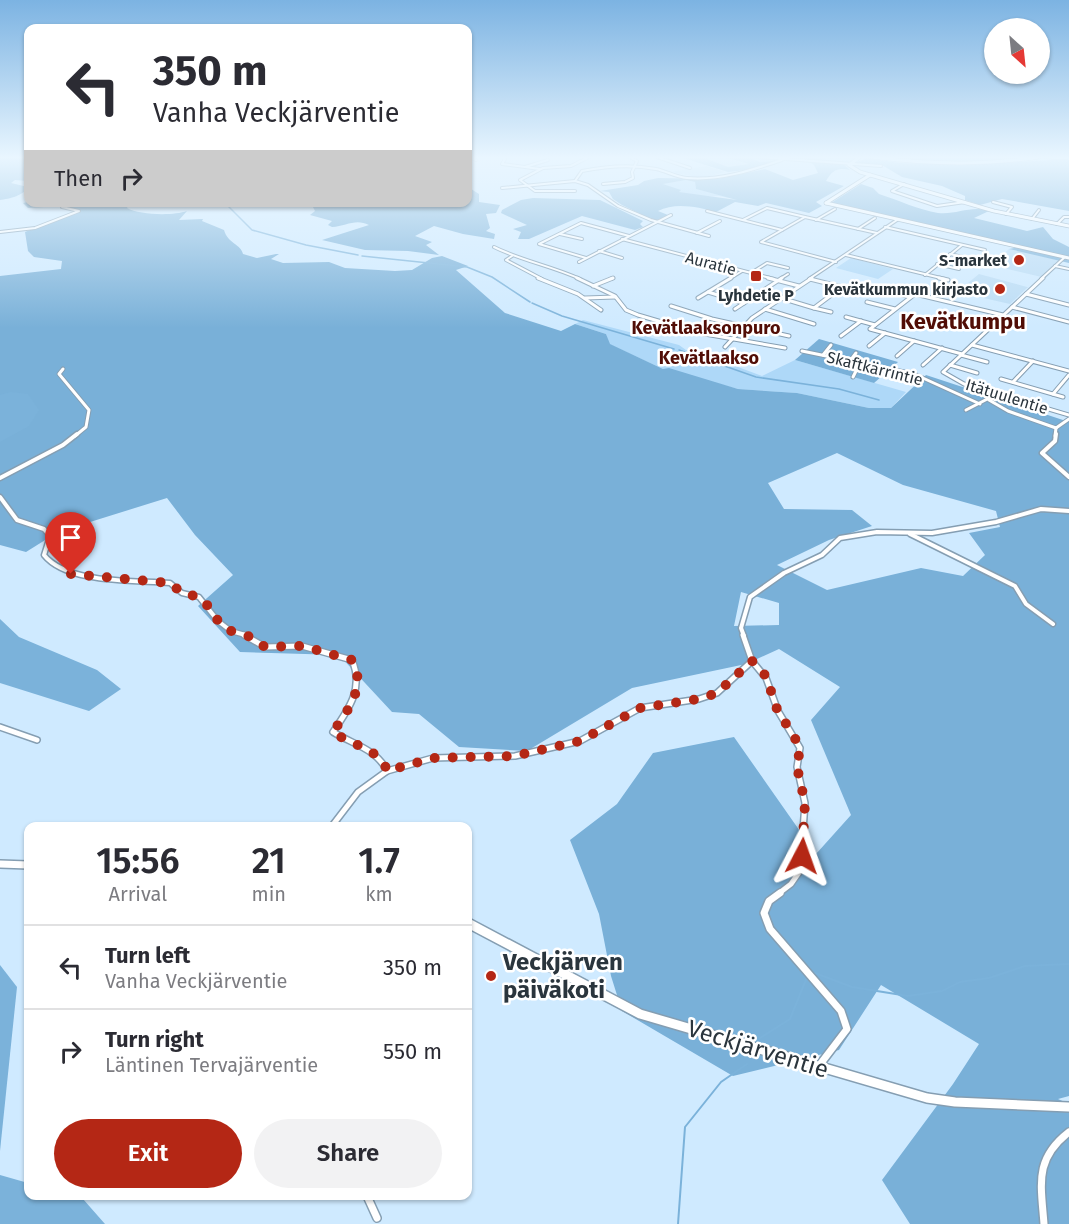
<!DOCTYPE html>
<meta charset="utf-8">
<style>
:root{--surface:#fff;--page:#f2f2f3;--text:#2b2b33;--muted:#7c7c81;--line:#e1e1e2;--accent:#b42715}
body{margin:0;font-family:"Fira Sans",sans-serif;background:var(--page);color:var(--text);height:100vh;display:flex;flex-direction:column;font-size:22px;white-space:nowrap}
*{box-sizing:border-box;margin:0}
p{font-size:20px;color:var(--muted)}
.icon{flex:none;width:33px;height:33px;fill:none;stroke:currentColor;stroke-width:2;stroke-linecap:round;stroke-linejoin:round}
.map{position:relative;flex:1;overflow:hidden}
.side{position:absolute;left:24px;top:822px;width:448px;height:378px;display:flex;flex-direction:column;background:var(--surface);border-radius:12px;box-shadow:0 2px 4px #0004}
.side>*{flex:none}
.banner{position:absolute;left:24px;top:24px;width:448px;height:183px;border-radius:12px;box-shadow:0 2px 4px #0004;background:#fff;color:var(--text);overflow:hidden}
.needle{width:39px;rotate:153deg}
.fabs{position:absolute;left:984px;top:18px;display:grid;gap:12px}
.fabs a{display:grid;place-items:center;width:66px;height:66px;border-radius:50%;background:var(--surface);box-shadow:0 2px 4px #0004;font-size:30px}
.pin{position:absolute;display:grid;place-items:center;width:51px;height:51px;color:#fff;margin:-62px -26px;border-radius:50% 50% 50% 0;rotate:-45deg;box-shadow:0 0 6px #0007}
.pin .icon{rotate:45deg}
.me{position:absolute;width:66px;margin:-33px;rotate:4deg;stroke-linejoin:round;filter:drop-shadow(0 0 4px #0008)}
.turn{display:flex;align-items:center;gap:21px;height:126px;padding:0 30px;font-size:27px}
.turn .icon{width:78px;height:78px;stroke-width:2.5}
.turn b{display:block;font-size:42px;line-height:51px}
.then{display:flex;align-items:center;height:57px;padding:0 30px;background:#0003;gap:12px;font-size:22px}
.eta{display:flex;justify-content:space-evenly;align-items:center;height:102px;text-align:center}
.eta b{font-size:36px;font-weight:600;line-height:42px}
.button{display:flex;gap:12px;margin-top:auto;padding:12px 30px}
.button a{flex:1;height:69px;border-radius:36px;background:var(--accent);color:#fff;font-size:24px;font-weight:600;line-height:69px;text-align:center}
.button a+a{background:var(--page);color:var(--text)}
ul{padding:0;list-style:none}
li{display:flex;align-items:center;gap:18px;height:84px;padding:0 30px;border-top:2px solid var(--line)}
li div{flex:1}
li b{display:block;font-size:22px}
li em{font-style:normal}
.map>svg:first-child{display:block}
</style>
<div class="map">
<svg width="1069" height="1224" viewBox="0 0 1069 1224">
<rect width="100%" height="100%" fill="#cfeaff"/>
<g fill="#bbdcf5">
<path d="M 702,157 L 856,157 L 847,163 L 777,161 L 728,167 Z"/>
<path d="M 707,166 L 725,172 L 702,178 L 671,172 Z"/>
<path d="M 1009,249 L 1063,261 L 1046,278 L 991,265 Z"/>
<path d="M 979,274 L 1027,287 L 1028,287 L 1010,304 L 957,292 Z"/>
</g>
<g fill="#aed8f8">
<path d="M 877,157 L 1035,157 C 985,167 927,164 877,157 Z"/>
<path d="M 686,180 L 695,182 L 696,189 L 738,200 L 719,196 L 699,197 L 678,192 L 680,190 L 662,184 Z"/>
<path d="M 851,258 L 893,269 L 878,279 L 836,268 Z"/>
<path d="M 583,320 L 679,345 L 686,350 L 714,358 L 762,376 L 795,360 L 906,392 L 891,408 L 869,408 L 797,393 L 738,389 L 663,369 L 609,344 L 606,334 L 575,324 Z"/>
</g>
<g fill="#79b0d8" fill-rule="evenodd">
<path d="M 0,157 L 28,157 L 28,181 L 15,180 L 11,183 L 28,187 C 25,195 9,199 0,200 Z"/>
<path d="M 680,157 L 702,157 L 728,167 L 749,164 L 725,157 L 750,158 L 760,162 L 777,161 L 754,169 L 728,172 Z"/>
<path d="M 867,158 L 900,163 L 967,165 L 1069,159 L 1069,211 L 1002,199 L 980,205 L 965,200 L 965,196 L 942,186 L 902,177 L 882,165 L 855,163 Z"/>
<path d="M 808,161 L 843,164 L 850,170 C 838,167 832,170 826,181 L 844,186 L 816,202 L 822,206 L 809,213 L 766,203 L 758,206 L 735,202 L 716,212 C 698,207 675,202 658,211 L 668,215 L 655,221 L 622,205 L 613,199 L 609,192 L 600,191 L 638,185 L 644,181 L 658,178 L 717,179 L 765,169 L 793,180 L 818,173 L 814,165 ZM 686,180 L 695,182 L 696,189 L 737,200 L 679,192 L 681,190 L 663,184 Z"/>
<path d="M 861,184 L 873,188 L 879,194 C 898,200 919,210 938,213 C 957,215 971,205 989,211 L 974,218 L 1027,231 L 1043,227 L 1053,239 L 1069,247 L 1069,263 L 1009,249 L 1020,247 L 831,203 Z"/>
<path d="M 468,187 L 479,194 L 479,202 L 500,205 L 496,213 L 486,214 L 490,228 L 486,231 L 495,234 L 494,239 L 463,234 L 434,226 L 415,236 L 432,242 L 426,245 L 439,255 L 408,251 L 365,250 L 322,240 L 369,225 C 356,218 346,226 332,227 L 328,225 L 332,221 L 310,215 L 315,211 L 313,207 L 301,203 L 468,202 Z"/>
<path d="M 533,198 L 600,200 L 643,221 L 640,224 L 643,227 L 635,230 L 582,216 L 529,239 L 518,239 L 521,232 L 513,229 L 527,225 L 501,213 L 502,210 L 521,200 Z"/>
<path d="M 28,202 L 142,203 L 129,204 L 127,208 C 139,215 173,216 187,211 L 179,220 L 203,219 L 202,221 L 224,230 C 228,244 241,244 243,254 L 257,258 L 276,254 L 279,254 L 271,259 L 283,263 L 329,262 L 345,268 L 395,271 L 412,270 L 432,258 L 442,256 L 468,266 L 456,270 L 505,313 L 561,331 L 575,324 L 606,334 L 610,344 L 663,369 L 669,368 L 738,389 L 797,393 L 869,408 L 891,408 L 926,375 L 1069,422 L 1069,1096 L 1058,1099 L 1069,1104 L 1069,1224 L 910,1224 L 882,1180 L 953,1084 L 979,1044 L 881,985 L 839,1050 L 733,1076 L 622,1011 L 611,976 L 599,914 L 570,840 L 617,804 L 653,753 L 734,737 L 816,854 L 851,815 L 811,720 L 840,687 L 779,649 L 746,664 L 632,688 L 527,751 L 459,747 L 419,714 L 392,712 L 339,655 L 240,652 L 198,606 L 233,575 L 195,535 L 167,498 L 58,532 L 26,552 L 0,545 L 0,276 L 61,269 L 62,261 L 34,257 L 28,251 L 25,232 L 79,210 L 59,206 L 28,208 L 23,203 ZM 837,453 L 903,485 L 996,511 L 1000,527 L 969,533 L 985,555 L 963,576 L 921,568 L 827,590 L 777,565 L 829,540 L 872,526 L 852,510 L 784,509 L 768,483 ZM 741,592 L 779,603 L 779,625 L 734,626 Z"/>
<path d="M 819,339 L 898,362 L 874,383 L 795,360 Z"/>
</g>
<g fill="#7bb2da">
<path d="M 11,392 L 28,394 L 39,410 L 29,426 L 0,442 L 0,395 Z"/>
<path d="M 0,619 L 19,637 L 97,670 L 121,689 L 89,711 L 0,683 Z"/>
<path d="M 0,965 L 17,987 L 0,1151 Z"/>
<path d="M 0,1175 L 28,1183 L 28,1196 L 72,1196 L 83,1199 L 105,1224 L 0,1224 Z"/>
</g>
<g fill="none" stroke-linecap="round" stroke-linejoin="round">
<g stroke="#7bb2da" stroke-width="1.5">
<path d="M 224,202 L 252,230 L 306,245 L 358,255"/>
<path d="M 362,256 L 467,267 L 492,277 L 530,302"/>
<path d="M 532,303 L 562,316 L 674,349"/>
<path d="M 679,350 L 756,377 L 839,389 L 879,400"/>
</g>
<g stroke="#7bb2da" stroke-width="2">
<path d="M 815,973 L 852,987 L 908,996 L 942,991 L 960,982 L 989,978 L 1025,966 L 1069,964"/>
<path d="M 760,1038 L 790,1019 L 807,977"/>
<path d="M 678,1224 L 685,1127 L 721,1082 L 747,1064"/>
</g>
<defs>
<g id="minor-far4">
<path d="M 470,157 L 476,160"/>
<path d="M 506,157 L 502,164 L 540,169"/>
<path d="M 657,157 L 690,168"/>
<path d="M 757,157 L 881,166"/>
<path d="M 525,167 L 548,160 L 547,157"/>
<path d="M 575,181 L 582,171 C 607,166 630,164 656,169 C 666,171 676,177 687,178 C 719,181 752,170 782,160"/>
<path d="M 603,184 L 625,182 L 633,178 L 632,172 L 637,161 L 630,157"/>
<path d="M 904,184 L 892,191 L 937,206 L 965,202"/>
<path d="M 502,188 L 575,181 L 588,185 L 618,206 L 651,220 L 709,236"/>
<path d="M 575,191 L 535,191 L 520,180 L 543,168 L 571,166 L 589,157"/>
<path d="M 993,202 L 1012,207 L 1006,214"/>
<path d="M 707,211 L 782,230"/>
<path d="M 1032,219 L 1039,210"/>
<path d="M 743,220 L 767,208 L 805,217"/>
<path d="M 816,220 L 835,209"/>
<path d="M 1057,224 L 1064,217 L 1069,217"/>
<path d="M 885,227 L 985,250"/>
<path d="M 858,229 L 875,218"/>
<path d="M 0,232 L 35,228 L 79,211 L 62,207 L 63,202"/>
<path d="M 697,233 L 720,221"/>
<path d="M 560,234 L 582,239"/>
<path d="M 622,239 L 774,279"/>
<path d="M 494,247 C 522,261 552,266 580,279"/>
<path d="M 599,251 L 622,258"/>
<path d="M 950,254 L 975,260"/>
<path d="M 846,255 L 945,279"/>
<path d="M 512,256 L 506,260 L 542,279"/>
<path d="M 586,258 L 539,244 L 581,223 L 629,236"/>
<path d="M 579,262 L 671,215"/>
<path d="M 836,262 L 761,242 L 805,217 L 877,233"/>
<path d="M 937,264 L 959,269"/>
<path d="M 1055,266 L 1069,269"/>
<path d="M 751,273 L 767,263 L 788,268"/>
<path d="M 925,275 L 962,245"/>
<path d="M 610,279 L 613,278"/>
<path d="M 729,279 L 742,271"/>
<path d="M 780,279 L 788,274"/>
<path d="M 809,279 L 897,220"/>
<path d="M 1041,279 L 1065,257"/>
</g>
<g id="minor-far3">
<path d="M 538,278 L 578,294 L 601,310"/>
<path d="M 577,278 L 615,296 L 626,310 L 638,315 L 699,333 L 785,348"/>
<path d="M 768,278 L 799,286"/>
<path d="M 939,278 L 948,280"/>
<path d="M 1043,278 L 943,372 L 964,384 L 1069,415"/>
<path d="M 593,286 L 613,278"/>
<path d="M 842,287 L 858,291"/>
<path d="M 885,290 L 910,297"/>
<path d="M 708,292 L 744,303"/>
<path d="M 1026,294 L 1069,305"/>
<path d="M 585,298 L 615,297"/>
<path d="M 698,298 L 731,278"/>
<path d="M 781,298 L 814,308 L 842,287 L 810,279"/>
<path d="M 867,302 L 895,309"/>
<path d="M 671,306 L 712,319 L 789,336"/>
<path d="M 1012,307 L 1069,322"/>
<path d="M 814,308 L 831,312"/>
<path d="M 735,309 L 782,278"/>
<path d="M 765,309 L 814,324"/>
<path d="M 846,317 L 875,325"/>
<path d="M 841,336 L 861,321"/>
<path d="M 972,345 L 1069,371"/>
<path d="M 869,346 L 885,333"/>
<path d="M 725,347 L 752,318 L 812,278"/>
<path d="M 802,351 L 914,374 L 980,404"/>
<path d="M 962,354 L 870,329 L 915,294 L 1003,315"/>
<path d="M 823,355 L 831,345"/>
<path d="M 961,355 L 987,362"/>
<path d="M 897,356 L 914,341"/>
<path d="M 850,361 L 856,353"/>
<path d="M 923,365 L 942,348"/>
<path d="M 950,365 L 977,373"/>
<path d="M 63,369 L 59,374 L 89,410 L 86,427 L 75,436"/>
<path d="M 853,377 L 860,363"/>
<path d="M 1001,379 L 1063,397"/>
<path d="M 1013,382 L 1033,361"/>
<path d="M 1053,394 L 1069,375"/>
<path d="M 989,400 L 1008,411 L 1056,428"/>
<path d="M 966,410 L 997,394"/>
<path d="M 1056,428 L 1069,419"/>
<path d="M 1055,436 L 1056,428"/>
</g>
<g id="minor-far2">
<path d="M 1056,434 L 1055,441 L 1042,453 L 1069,477"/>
<path d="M 0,478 L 63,445 L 77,434"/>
<path d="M 0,497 L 17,520 L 44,529 L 50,536 L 44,555 C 67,584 134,580 170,583 L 182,593 L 199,597 L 218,621 L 231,631 L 249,636"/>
<path d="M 910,534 L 1015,586 L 1026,604 L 1053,624"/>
<path d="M 744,636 L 741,628 L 750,597 L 784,573 L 822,555 L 840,538 L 877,532 L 932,533 L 996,522 L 1041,509 L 1069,511"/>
</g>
<g id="minor-far1">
<path d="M 244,635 L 265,647 L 302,646 L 352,660 C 364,688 349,709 333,732 C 352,744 377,749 387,771"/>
<path d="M 752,661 L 766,678 L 778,711 L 800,748 L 797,767 L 805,803 L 800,871 L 791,884 L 778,894"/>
<path d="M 0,727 L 37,740"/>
<path d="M 332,826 L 358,792 L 387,771 L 433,758 L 515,756 L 580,741 L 640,708 L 699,699 L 717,693 L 752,661 L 743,635"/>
</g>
<g id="minor">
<path d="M 780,893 L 769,901 L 764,913 L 770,929 L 841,1011 L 847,1029 L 818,1067"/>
<path d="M 367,1196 L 377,1218"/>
<path d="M 1044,1224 C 1041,1184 1034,1159 1069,1132"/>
</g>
<g id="tertiary-far2">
<path d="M 860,157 L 849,165 L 860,172 L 994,211 L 1069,226"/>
<path d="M 871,157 C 927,164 983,166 1039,157"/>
<path d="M 1046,157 L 1069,158"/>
<path d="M 826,203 L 1069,258"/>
<path d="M 826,203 L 870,175"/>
</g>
<path id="tertiary-far1" d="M 0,864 L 28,865"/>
<path id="tertiary" d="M 468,923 L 640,1014 L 927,1098 L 955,1102 L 1069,1107"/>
</defs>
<use href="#minor-far4" stroke="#859eb2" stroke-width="4"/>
<use href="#minor-far3" stroke="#859eb2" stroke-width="5"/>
<use href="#minor-far2" stroke="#859eb2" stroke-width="7"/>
<use href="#minor-far1" stroke="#859eb2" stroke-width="8"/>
<use href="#minor" stroke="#859eb2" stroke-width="10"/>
<use href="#tertiary-far2" stroke="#859eb2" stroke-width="4.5"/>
<use href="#tertiary-far1" stroke="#859eb2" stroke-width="10"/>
<use href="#tertiary" stroke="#859eb2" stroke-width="12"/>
<use href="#minor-far4" stroke="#fff" stroke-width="2"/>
<use href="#minor-far3" stroke="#fff" stroke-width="3"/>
<use href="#minor-far2" stroke="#fff" stroke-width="4"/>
<use href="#minor-far1" stroke="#fff" stroke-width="5"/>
<use href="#minor" stroke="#fff" stroke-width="7"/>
<use href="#tertiary-far2" stroke="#fff" stroke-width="3"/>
<use href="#tertiary-far1" stroke="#fff" stroke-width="7"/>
<use href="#tertiary" stroke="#fff" stroke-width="9"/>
</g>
<linearGradient id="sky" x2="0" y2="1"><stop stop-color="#7cb3e2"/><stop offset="0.48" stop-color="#e9f6ff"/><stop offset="1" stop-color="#e9f6ff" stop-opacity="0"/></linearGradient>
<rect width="1069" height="328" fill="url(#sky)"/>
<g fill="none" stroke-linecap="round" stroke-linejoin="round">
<path stroke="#b42715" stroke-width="10" stroke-dasharray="0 18" d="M 71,574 L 170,583 L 182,593 L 199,597 L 211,609 L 218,621 L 231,631 L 251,637 L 265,647 L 302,646 L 352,660 C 367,687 348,710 333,732 C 350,745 381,749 387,771 L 433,758 L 515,756 L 580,741 L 640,708 L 699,699 L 717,693 L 752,661 C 771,674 769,693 778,711 C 785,723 794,735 800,748 L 797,767 L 805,803 L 802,856"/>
</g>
<g fill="#b42715" stroke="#fff" stroke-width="2">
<circle cx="1019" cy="260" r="6"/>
<rect x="750" y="270" width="12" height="12" rx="3"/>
<circle cx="1000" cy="289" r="6"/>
<circle cx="491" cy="976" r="6"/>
</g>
<g text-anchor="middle" stroke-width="5" stroke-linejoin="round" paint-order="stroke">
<g font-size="16" font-weight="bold" fill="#2a353d" stroke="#fff" text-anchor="end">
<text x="1007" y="266">S-market</text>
<text x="988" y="295">Kevätkummun kirjasto</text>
<text x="756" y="301" text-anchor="middle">Lyhdetie P</text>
</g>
<g font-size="16" fill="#2a353d" stroke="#fff">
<text transform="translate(711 263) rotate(15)" y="6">Auratie</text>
<text transform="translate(875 368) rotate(14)" y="6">Skaftkärrintie</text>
<text transform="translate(1007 396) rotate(17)" y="6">Itätuulentie</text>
</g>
<g font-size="18" font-weight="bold" fill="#510d06" stroke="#fff">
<text x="706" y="334">Kevätlaaksonpuro</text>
<text x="709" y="364">Kevätlaakso</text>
</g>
<g font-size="22" font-weight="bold" fill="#510d06" stroke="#fff">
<text x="963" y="329">Kevätkumpu</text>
</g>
<g font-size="24" font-weight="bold" fill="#2a353d" stroke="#fff" text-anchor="start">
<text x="503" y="970">Veckjärven<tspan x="503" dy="28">päiväkoti</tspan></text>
</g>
<g font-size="24" fill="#2a353d" stroke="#fff">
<text transform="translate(758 1049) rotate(17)" y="8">Veckjärventie</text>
</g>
</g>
</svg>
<div class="fabs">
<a><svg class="needle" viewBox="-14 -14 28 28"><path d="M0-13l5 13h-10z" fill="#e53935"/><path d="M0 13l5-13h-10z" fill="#7c7c81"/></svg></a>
</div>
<div class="pin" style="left:71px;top:574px;background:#d93025"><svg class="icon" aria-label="arrive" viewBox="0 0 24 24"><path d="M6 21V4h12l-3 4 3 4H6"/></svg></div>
<svg class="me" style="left:802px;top:856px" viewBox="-20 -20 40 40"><path d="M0-17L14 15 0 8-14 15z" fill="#b42715" stroke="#fff" stroke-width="4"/></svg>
<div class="banner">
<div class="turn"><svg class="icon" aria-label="left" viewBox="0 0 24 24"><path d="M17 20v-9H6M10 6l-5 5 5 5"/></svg><div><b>350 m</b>Vanha Veckjärventie</div></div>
<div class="then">Then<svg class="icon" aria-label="right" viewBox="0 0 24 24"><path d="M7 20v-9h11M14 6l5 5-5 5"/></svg></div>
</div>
<section class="side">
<div class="eta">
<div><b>15:56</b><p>Arrival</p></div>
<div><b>21</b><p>min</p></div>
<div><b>1.7</b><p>km</p></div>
</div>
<ul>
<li><svg class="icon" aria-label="left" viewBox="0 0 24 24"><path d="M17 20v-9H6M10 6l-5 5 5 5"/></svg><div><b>Turn left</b><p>Vanha Veckjärventie</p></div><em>350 m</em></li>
<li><svg class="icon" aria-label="right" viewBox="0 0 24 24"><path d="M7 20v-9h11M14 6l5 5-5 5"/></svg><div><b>Turn right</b><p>Läntinen Tervajärventie</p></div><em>550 m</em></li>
</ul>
<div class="button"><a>Exit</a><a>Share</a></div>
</section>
</div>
